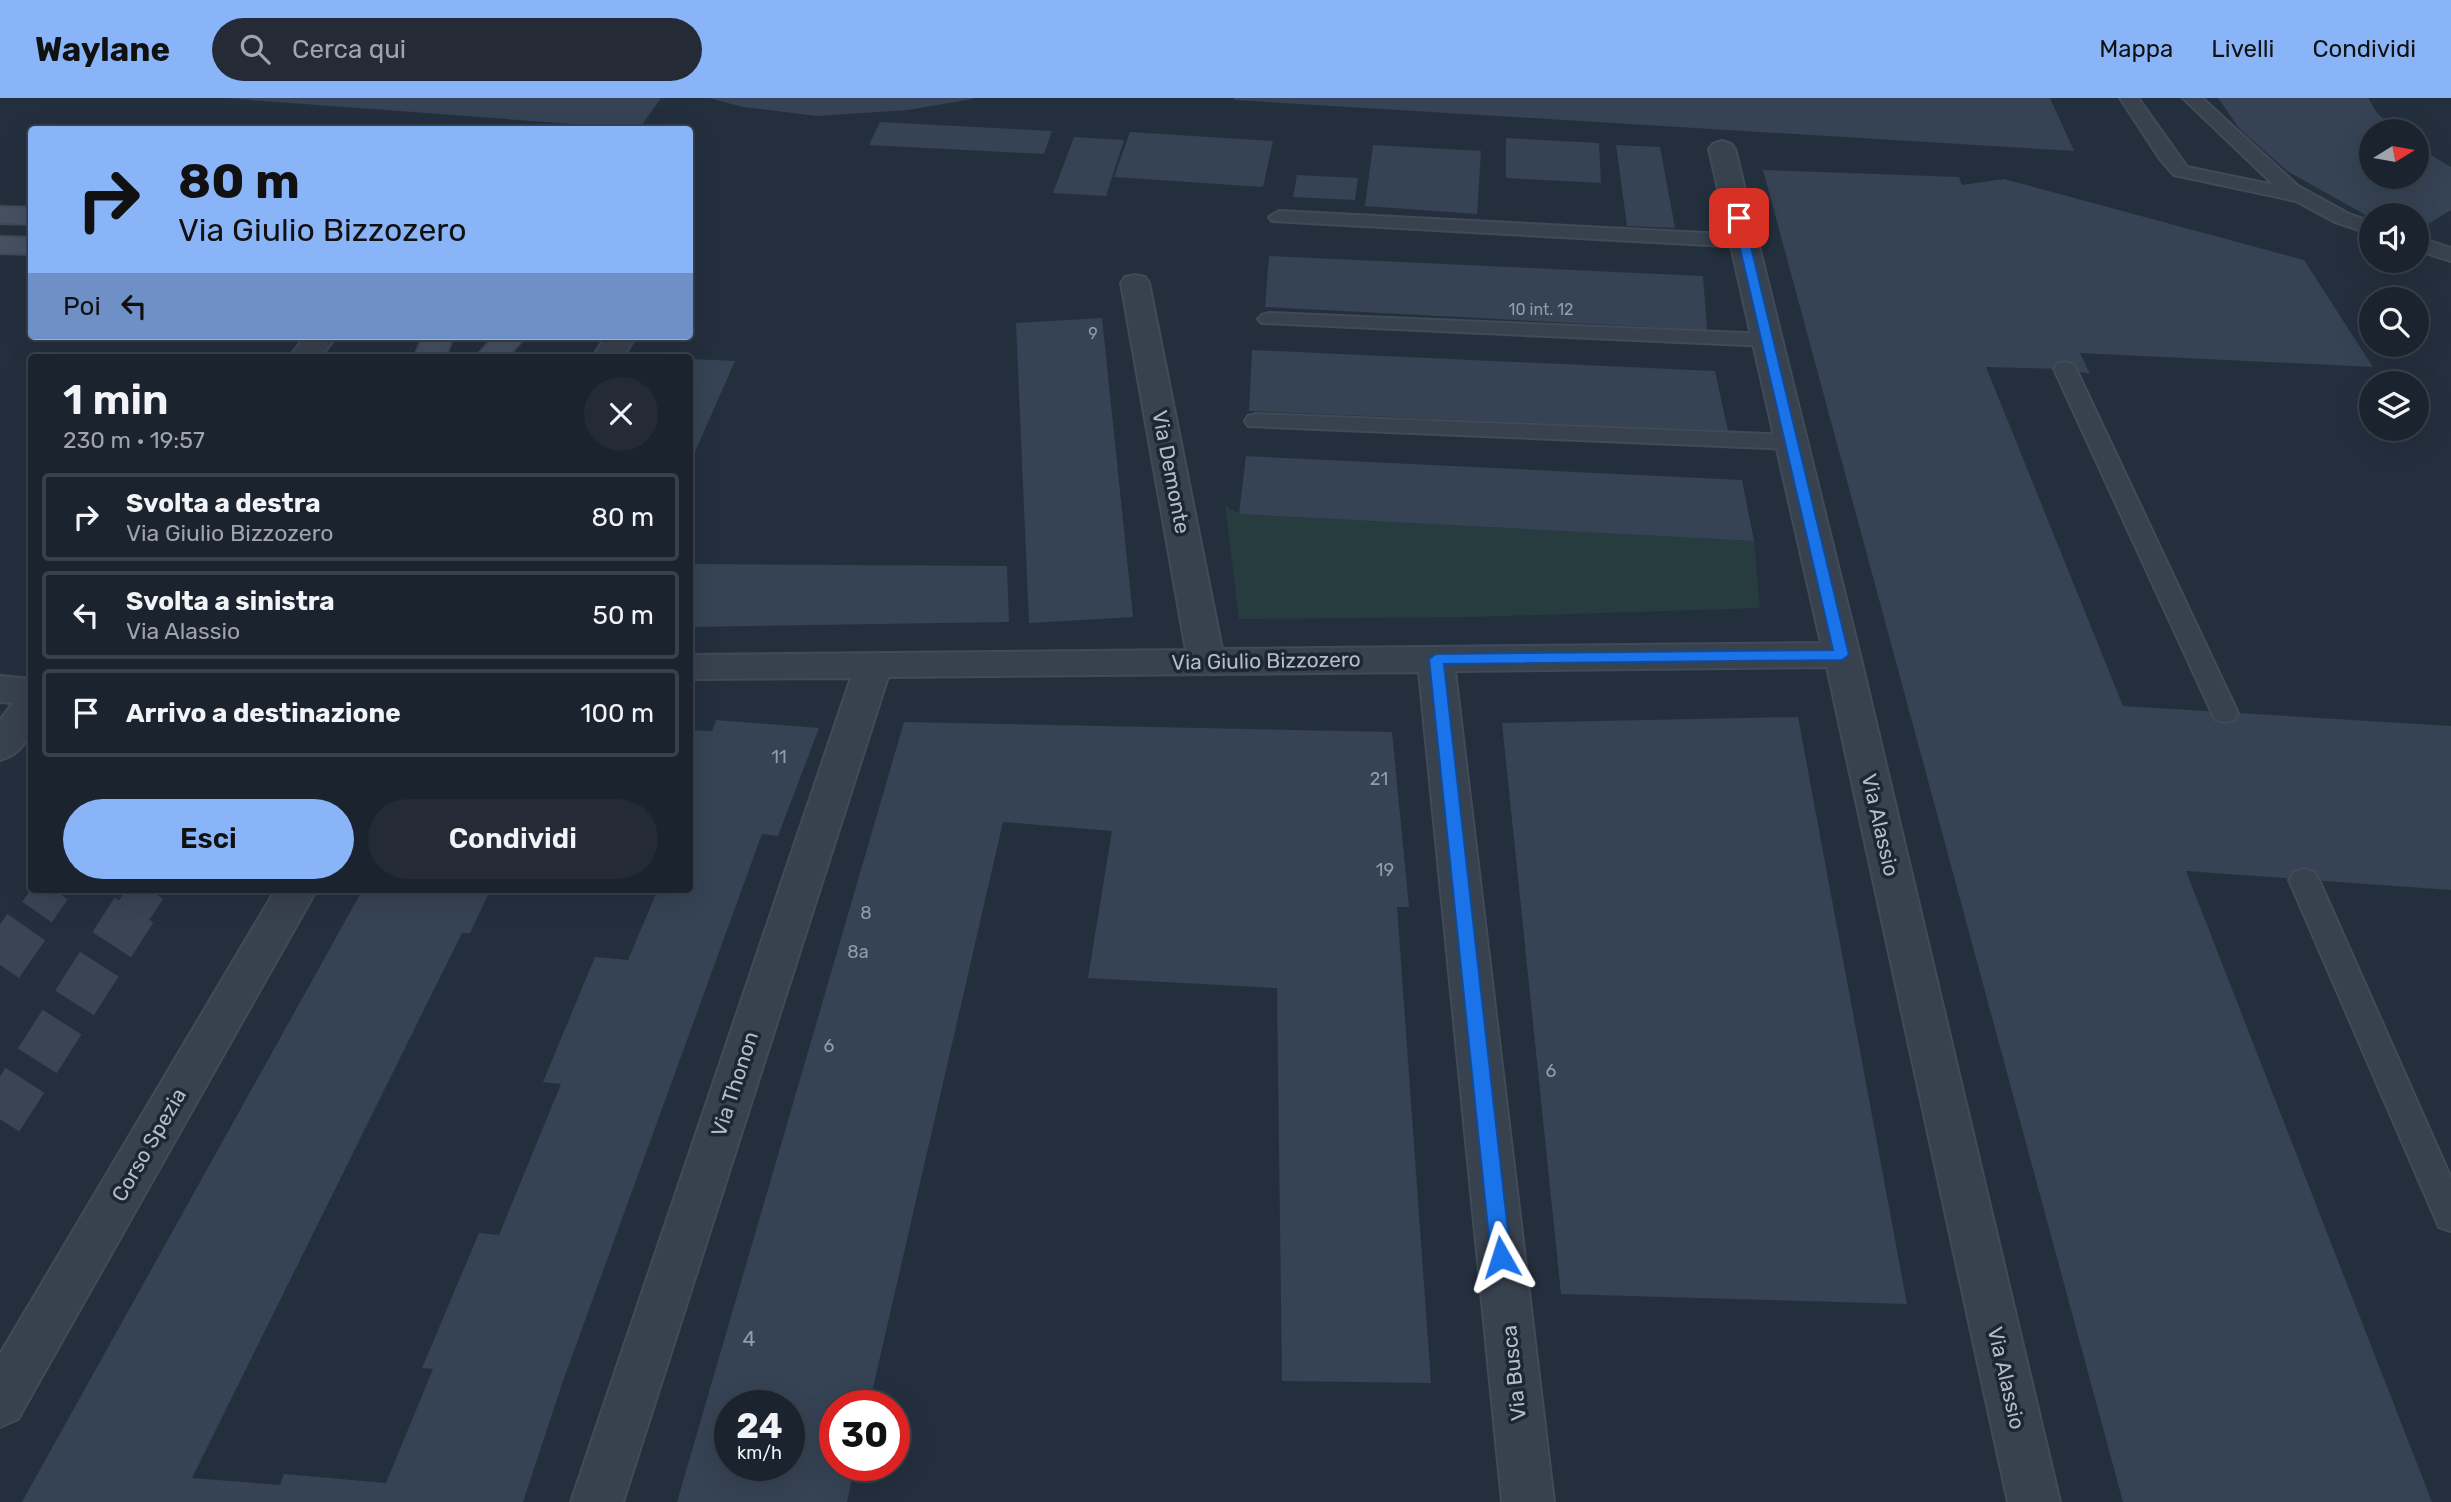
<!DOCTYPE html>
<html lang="it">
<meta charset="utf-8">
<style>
:root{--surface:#1b232e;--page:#242b36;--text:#f1f3f6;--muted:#a0a4aa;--line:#39404a;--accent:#8ab4f8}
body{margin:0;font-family:Rubik,sans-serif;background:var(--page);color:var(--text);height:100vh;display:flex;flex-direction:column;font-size:26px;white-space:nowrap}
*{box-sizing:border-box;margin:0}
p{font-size:23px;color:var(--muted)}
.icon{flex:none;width:38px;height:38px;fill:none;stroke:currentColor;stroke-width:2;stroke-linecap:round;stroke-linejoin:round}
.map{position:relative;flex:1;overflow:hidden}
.side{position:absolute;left:28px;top:256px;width:665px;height:539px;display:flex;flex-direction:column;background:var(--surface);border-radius:7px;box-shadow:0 7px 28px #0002,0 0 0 2px var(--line)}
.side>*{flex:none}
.banner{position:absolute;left:28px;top:28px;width:665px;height:214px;border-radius:7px;box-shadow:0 7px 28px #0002,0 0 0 2px var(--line);background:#8ab4f8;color:#111;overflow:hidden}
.needle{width:46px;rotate:79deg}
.controls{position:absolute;left:2359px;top:21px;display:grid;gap:14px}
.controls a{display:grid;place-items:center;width:70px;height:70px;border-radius:50%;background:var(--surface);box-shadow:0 7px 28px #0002,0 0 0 2px var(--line);font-size:35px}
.speed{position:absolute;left:714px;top:1292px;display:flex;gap:14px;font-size:35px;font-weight:700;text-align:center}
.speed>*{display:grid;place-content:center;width:91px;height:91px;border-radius:50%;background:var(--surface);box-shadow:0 7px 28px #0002,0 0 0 2px var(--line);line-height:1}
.speed small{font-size:18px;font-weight:400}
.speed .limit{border:10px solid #d22;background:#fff;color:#111}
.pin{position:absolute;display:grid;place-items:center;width:60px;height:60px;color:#fff;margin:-30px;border-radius:14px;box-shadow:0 4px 10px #0006}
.me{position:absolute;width:77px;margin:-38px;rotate:354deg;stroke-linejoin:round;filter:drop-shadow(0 0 5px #0008)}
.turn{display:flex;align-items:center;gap:24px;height:147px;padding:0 35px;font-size:32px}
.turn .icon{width:91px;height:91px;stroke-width:2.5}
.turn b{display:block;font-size:49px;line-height:60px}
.then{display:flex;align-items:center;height:66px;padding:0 35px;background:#0003;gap:14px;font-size:26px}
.round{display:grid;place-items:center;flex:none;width:74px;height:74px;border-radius:37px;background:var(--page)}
.headline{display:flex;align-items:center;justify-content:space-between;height:119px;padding:0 35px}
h1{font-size:42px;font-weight:600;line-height:52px}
.primary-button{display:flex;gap:14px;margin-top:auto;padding:14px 35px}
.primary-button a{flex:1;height:80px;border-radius:42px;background:var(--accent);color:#111;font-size:28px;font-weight:600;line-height:80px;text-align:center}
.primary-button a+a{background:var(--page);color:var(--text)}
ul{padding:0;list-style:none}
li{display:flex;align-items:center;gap:21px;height:88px;margin:0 14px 10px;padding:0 21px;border:4px solid var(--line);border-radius:7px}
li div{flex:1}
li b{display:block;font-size:26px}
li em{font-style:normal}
header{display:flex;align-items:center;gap:42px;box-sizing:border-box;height:98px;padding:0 35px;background:var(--accent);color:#111}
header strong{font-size:33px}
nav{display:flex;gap:38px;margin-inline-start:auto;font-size:24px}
.search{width:490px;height:63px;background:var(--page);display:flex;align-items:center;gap:18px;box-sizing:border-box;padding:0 24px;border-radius:38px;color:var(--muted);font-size:26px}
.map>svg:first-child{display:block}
</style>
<header>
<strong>Waylane</strong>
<div class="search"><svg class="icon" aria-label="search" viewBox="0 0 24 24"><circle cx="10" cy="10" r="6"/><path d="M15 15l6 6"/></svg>Cerca qui</div>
<nav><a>Mappa</a><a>Livelli</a><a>Condividi</a></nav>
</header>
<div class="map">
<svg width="2451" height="1404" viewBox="0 0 2451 1404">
<rect width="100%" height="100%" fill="#242f3e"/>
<path fill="#263c3f" d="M 1225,407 L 1239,416 L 1754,443 L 1760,510 L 1473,519 L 1239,521 Z"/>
<g fill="#364354" fill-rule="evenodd">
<path d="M 225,0 L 661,0 L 639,31 Z"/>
<path d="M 709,0 L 973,0 L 973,1 L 908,12 L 817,18 L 743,9 Z"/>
<path d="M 1234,0 L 2050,0 L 2074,53 L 1234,2 Z"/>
<path d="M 2218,0 L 2368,0 L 2377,15 L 2396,33 L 2371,33 L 2371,79 L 2417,79 L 2417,49 L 2451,69 L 2451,112 L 2417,133 L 2417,117 L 2371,117 L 2371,120 L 2287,73 L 2239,30 Z"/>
<path d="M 880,24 L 1052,33 L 1044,56 L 869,47 Z"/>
<path d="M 1130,34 L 1273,43 L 1263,89 L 1114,79 Z"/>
<path d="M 1074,39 L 1124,42 L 1106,98 L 1053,95 Z"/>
<path d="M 1506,40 L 1599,45 L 1601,85 L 1506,80 Z"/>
<path d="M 1373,47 L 1481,53 L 1477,116 L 1365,108 Z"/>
<path d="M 1616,47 L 1660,49 L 1675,130 L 1627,128 Z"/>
<path d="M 1763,72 L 1959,79 L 1962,87 L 2004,81 L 2304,162 L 2373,269 L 2080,255 L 2090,276 L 2065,271 L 1986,269 L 2123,608 L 2451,628 L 2451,792 L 2186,773 L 2432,1404 L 2123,1404 Z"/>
<path d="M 1297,77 L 1358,80 L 1355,102 L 1293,99 Z"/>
<path d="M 1269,158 L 1703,178 L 1707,232 L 1265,209 Z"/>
<path d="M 1102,220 L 1133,519 L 1029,525 L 1016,225 Z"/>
<path d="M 1252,252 L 1715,273 L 1728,333 L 1249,313 Z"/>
<path d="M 690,261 L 735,263 L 690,365 Z"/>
<path d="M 1246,358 L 1742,382 L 1754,443 L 1239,416 Z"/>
<path d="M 690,466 L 1007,468 L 1009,524 L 690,529 Z"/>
<path d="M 1798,619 L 1907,1206 L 1561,1196 L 1502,625 Z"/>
<path d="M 716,622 L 819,630 L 778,738 L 762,736 L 563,1283 L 523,1404 L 22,1404 L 363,791 L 491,791 L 470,835 L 462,835 L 192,1380 L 280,1387 L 284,1376 L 386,1385 L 433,1271 L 422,1270 L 479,1135 L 499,1137 L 561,986 L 543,984 L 595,859 L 628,862 L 658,791 L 690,791 L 690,632 L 712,633 Z"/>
<path d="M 904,624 L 1392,634 L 1409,809 L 1397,809 L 1431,1285 L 1282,1283 L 1277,890 L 1088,880 L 1112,733 L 1003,724 L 869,1307 L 835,1307 L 835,1367 L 855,1367 L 847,1404 L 677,1404 ZM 730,1307 L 789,1307 L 789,1367 L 730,1367 Z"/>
</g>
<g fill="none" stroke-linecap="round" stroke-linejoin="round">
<g stroke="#3a4453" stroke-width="36" stroke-dasharray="36 18" stroke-linecap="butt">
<path d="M 37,814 L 53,791"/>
<path d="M 133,814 L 148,791"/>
</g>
<g stroke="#3a4453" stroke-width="46" stroke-dasharray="46 23" stroke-linecap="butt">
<path d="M 0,867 L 38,812"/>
<path d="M 0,1021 L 134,812"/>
</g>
<defs>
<g id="lane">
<path d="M 2120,0 L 2138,0 L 2187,69 L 2274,87 L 2183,0 L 2202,0 L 2298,88 L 2349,116 L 2371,124 L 2371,136 L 2335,124 L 2296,103 L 2174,77 L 2160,61 Z"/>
<path d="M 1279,113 L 1744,137 L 1751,139 L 1754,143 L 1751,147 L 1744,149 L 1272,123 L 1269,119 Z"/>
<path d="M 2417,139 L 2451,150 L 2451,163 L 2417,152 Z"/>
<path d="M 1269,215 L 1768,236 L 1776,237 L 1779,242 L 1776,247 L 1768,248 L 1262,225 L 1258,221 L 1262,217 Z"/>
<path d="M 2065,264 L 2073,266 L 2076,271 L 2238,615 L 2234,622 L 2225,624 L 2216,622 L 2212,615 L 2054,271 L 2057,266 Z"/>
<path d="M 1256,316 L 1791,337 L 1799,339 L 1802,344 L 1799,349 L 1791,351 L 1248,328 L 1245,323 L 1248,318 Z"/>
<path d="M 2304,771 L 2314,774 L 2319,782 L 2451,1080 L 2451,1133 L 2439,1129 L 2289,782 L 2294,774 Z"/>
</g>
<g id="street">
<path d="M 1722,43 L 1731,46 L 1735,51 L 1860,557 L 2060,1404 L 2008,1404 L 1827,569 L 1455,573 L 1554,1404 L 1502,1404 L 1419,574 L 888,579 L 623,1404 L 571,1404 L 851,580 L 690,581 L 690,557 L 1186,552 L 1121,185 L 1125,179 L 1135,177 L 1145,179 L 1149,185 L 1222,551 L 1821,545 L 1709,51 L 1713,46 Z"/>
<path d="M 306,238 L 337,238 L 320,259 L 289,259 Z"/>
<path d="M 606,238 L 636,238 L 623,259 L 593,259 Z"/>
<path d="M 0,578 L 32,581 C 32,614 39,650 0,662 L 0,622 L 13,605 L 0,604 Z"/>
<path d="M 276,791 L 317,791 L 18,1321 L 0,1329 L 0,1256 Z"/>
</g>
<g id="secondary">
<path d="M 0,109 L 32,110 L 32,126 L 0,125 Z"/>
<path d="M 0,139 L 32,140 L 32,156 L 0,155 Z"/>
<path d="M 423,238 L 453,238 L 445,259 L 415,259 Z"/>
<path d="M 495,238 L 526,238 L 507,259 L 476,259 Z"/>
</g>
</defs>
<use href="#lane" stroke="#414a57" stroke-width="4"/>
<use href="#street" stroke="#414a57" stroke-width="4"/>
<use href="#secondary" stroke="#414a57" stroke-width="4"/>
<use href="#lane" fill="#38414e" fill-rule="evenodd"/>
<use href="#street" fill="#38414e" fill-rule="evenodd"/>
<use href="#secondary" fill="#465061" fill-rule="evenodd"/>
</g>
<path fill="#1a73e8" stroke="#114b97" stroke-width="2" d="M 1735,118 L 1744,120 L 1849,557 L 1842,562 L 1444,566 L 1511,1159 L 1508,1166 L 1501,1168 L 1494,1166 L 1491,1159 L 1429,561 L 1436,556 L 1833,552 L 1733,120 Z"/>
<g text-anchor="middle" stroke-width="7" stroke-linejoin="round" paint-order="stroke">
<g font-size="16" fill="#929caa">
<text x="1541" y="217">10 int. 12</text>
<text x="1093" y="241">9</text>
</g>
<g font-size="18" fill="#929caa">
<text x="779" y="665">11</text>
<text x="1379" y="687">21</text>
<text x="1385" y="778">19</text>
<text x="866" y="821">8</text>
<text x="858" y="860">8a</text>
<text x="829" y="954">6</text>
<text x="1551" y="979">6</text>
</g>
<g font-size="21" fill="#b4bcc9" stroke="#1d2633">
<text transform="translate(1171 374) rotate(79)" y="7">Via Demonte</text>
<text transform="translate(1266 563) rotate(-1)" y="7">Via Giulio Bizzozero</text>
<text transform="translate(1880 727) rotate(77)" y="7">Via Alassio</text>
<text transform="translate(735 986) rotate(-72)" y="7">Via Thonon</text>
<text transform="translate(149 1047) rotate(-60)" y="7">Corso Spezia</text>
<text transform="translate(1514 1275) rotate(-96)" y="7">Via Busca</text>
<text transform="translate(2006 1280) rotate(77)" y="7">Via Alassio</text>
</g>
<g font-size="21" fill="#929caa">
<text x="749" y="1248">4</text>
</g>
</g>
</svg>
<div class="controls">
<a><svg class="needle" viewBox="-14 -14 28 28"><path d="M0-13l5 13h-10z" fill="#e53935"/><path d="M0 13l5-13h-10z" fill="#a0a4aa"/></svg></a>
<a><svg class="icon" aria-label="sound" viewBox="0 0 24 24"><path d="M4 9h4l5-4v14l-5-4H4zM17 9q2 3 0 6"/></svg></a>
<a><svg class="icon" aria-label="search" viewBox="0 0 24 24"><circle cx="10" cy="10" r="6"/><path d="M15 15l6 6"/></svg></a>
<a><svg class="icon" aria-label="layers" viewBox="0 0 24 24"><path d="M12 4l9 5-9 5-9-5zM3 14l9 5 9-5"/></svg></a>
</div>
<div class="speed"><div>24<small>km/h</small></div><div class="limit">30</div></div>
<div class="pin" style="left:1739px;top:120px;background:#d93025"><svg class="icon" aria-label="arrive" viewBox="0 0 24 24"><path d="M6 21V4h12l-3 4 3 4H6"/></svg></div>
<svg class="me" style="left:1501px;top:1159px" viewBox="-20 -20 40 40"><path d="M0-17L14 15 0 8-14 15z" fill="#1a73e8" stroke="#fff" stroke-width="4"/></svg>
<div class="banner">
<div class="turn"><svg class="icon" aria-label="right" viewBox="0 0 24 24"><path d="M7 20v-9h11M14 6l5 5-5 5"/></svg><div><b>80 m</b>Via Giulio Bizzozero</div></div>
<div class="then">Poi<svg class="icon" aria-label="left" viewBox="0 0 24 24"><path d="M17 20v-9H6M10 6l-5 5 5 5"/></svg></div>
</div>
<section class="side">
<div class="headline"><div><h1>1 min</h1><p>230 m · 19:57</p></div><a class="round"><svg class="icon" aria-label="close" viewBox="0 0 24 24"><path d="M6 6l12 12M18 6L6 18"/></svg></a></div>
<ul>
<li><svg class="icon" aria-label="right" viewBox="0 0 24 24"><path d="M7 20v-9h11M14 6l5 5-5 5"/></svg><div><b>Svolta a destra</b><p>Via Giulio Bizzozero</p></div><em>80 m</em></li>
<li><svg class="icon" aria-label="left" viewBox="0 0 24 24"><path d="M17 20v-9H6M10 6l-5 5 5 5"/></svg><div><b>Svolta a sinistra</b><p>Via Alassio</p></div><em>50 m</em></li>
<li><svg class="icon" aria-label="arrive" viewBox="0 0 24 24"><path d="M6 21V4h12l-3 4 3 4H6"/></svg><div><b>Arrivo a destinazione</b></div><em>100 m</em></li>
</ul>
<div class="primary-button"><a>Esci</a><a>Condividi</a></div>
</section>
</div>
